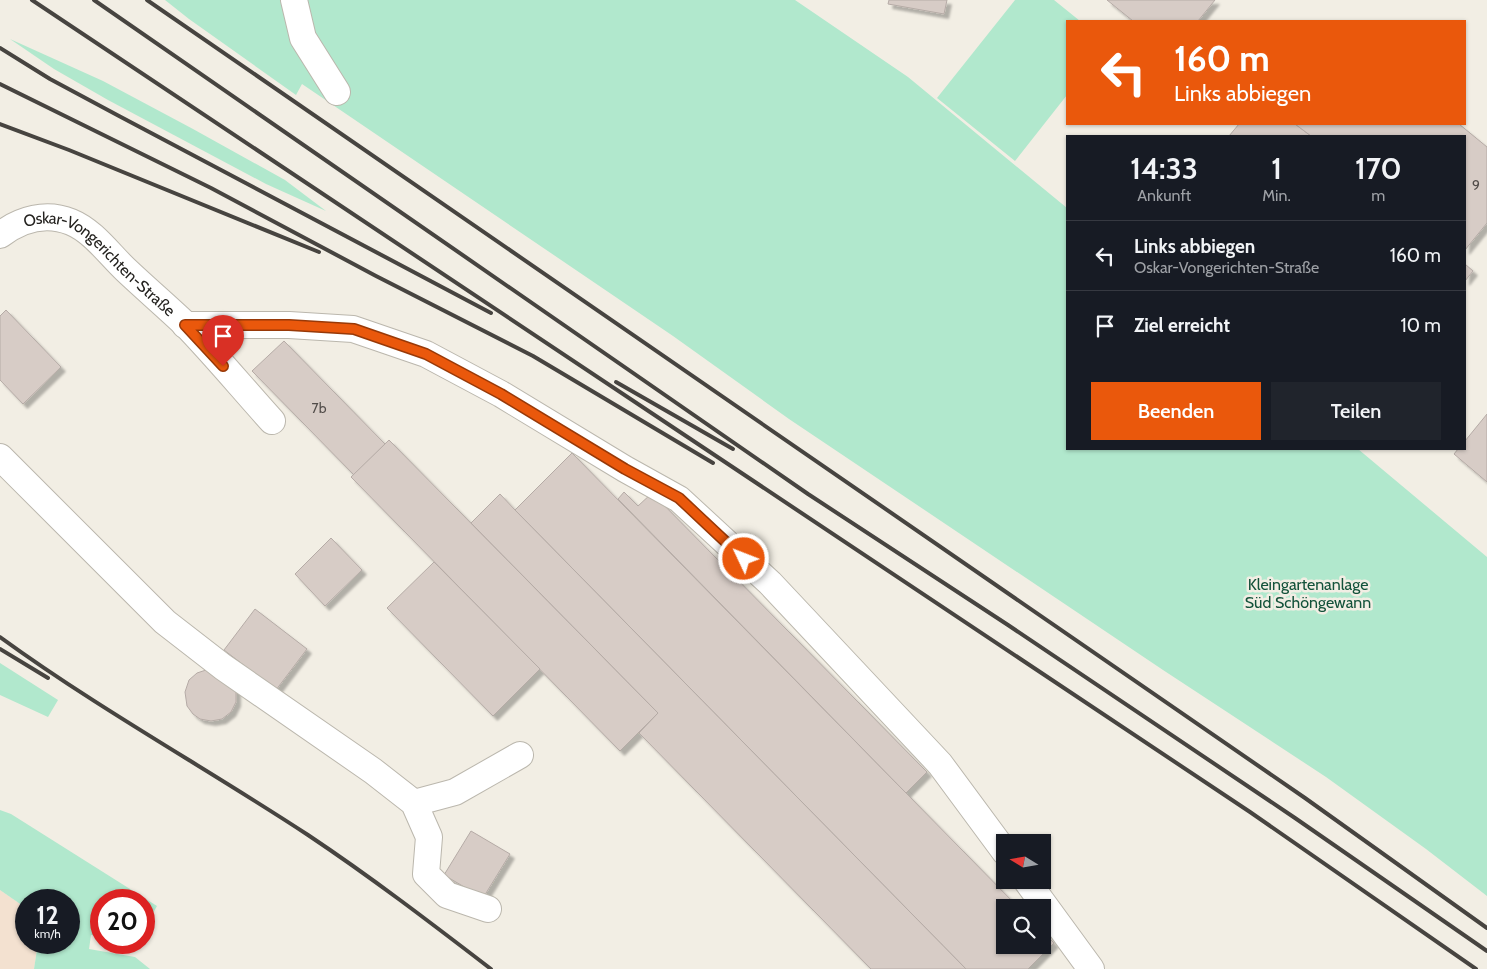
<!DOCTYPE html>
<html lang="de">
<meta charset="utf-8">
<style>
:root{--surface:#171b24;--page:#20242c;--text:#f1f3f6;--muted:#9ea1a6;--line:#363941;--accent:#ea580c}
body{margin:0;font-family:Cabin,sans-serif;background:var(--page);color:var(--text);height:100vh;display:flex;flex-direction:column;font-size:19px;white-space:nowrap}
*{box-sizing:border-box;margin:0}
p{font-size:16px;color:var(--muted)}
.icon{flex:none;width:28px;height:28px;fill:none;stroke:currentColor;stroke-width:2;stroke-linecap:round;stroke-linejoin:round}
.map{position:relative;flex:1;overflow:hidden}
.sheet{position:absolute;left:1066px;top:135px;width:400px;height:315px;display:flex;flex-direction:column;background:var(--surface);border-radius:0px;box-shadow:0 1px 4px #0004}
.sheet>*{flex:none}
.guide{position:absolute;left:1066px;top:20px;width:400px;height:105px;border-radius:0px;box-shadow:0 1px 4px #0004;background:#ea580c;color:#fff;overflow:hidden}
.needle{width:32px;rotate:281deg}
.tools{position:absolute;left:996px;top:834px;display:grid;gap:10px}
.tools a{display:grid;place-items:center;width:55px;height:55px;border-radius:0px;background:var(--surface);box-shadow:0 1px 4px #0004;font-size:25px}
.speed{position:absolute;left:15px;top:889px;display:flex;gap:10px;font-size:25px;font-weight:700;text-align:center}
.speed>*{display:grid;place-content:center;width:65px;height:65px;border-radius:50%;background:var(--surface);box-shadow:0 1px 4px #0004;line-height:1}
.speed small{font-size:12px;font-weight:400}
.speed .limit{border:8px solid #d22;background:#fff;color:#111}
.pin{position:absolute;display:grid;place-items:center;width:42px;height:42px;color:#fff;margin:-51px -21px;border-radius:50% 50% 50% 0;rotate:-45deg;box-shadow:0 0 5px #0007}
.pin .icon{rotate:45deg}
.me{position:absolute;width:55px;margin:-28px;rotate:313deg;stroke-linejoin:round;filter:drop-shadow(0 0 4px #0008)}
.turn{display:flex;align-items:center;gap:18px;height:105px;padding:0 25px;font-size:22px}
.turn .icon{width:65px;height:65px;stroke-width:2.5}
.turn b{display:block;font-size:35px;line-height:42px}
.eta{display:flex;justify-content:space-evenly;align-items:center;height:85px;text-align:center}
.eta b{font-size:30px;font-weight:600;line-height:35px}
.button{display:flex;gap:10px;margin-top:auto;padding:10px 25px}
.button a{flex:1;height:58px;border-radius:0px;background:var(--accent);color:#fff;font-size:20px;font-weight:600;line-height:58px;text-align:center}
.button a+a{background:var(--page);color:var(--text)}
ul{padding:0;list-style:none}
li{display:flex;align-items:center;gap:15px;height:70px;padding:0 25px;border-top:1px solid var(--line)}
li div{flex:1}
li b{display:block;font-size:19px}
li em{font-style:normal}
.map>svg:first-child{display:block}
</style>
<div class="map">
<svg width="1487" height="969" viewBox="0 0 1487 969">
<defs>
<filter id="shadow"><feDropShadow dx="4.5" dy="4.5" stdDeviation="1" flood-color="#0004"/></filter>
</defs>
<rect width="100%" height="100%" fill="#f2eee4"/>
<path fill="#f3e1d0" d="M 0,890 L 26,908 L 26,942 L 38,943 L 34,969 L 0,969 Z"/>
<g fill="#b1e8cd">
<path d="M 165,0 L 795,0 L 908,77 L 1067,208 L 1068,449 L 1358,449 L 1487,557 L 1487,896 L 1426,849 L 1326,777 L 1163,670 L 789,419 L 673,336 L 302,84 L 296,95 L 189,19 Z"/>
<path d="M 1015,0 L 1054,0 L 1080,21 L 1068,21 L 1067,95 L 1015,161 L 937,98 Z"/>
<path d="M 10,39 L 103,81 L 193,129 L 285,180 L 326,211 L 266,184 L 108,100 L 54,69 Z"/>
<path d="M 0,663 L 58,700 L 48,717 L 0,695 Z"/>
<path d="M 0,810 L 11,814 L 157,906 L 144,929 L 144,900 L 101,900 L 101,936 L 91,935 L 89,949 L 135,957 L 150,969 L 34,969 L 38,943 L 69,942 L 69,900 L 26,900 L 26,908 L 0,890 Z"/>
</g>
<g fill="#d7ccc6" stroke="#b5aba6" filter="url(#shadow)">
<path d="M 889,0 L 947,0 L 944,14 L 888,4 Z"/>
<path d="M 1107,0 L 1215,0 L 1198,21 L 1133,21 Z"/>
<path d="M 1239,124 L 1295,124 L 1311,136 L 1229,136 Z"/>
<path d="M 1295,124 L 1459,124 L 1487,147 L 1487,223 L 1465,250 L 1465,136 L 1311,136 Z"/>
<path d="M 1465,264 L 1473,271 L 1465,281 Z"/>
<path d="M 6,310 L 61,367 L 23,404 L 0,380 L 0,316 Z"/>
<path d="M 284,341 L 385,444 L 354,475 L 252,371 Z"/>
<path d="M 1487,414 L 1487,482 L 1454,454 L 1458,449 L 1465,449 L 1465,441 Z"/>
<path d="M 389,440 L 658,713 L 620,751 L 351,477 Z"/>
<path d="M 572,453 L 1019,908 L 1005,908 L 1005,945 L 1042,945 L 1042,931 L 1054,943 L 1028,969 L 966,969 L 515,510 Z"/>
<path d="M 624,492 L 638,506 L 652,493 L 927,772 L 906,793 L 618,499 Z"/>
<path d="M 500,494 L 515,510 L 966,969 L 871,969 L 639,733 L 658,713 L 471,523 Z"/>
<path d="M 331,538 L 362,570 L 325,606 L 295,574 Z"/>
<path d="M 434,562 L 540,669 L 493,716 L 387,608 Z"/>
<path d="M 255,609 L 307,649 L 276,690 L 224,650 Z"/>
<path d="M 206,670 L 236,688 L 236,702 L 231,712 L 222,719 L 211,721 L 200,719 L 193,714 L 187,706 L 185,692 L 189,680 L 197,673 Z"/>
<path d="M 471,831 L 510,854 L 483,898 L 444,875 Z"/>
</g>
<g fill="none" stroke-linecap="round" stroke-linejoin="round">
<defs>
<g id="minor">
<path d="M 294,0 L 303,38 L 337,92"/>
<path id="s1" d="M 0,235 C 21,219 46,212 71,222 C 93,231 109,254 126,270 C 145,288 166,306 185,324 C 215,355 243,389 272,421"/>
<path d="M 185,325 L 289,325 L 353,329 L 426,354 L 501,394 L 625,469 L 679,499 L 770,583 L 940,764 L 1005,852"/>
<path d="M 0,457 L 165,622 L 223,667 L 373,771 L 414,803 L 429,837 L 426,874 L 447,895 L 488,909"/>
<path d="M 414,803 L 455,792 L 520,755"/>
<path d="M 1026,880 L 1091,969"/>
</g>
</defs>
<use href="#minor" stroke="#bbb7ad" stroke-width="28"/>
<use href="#minor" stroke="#fff" stroke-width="26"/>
<g stroke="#474440" stroke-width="4">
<path d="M 32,0 L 1250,812 L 1476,969"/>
<path d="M 94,0 L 808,494 L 1008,625 L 1295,818 L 1487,951"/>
<path d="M 147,0 L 1305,798 L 1487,928"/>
<path d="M 0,48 L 50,79 L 119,116 L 491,313"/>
<path d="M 0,84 L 211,188 L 376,276 L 533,356 L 713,463"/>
<path d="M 0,124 L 69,150 L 319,252"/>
<path d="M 616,382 L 733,449"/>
<path d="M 0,637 C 99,709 206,768 308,835 C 371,877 431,923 491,969"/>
<path d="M 0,649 L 48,678"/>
</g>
</g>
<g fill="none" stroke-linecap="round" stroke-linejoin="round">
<defs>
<path id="route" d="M 223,366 L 185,325 L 289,325 L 354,329 L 426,354 L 501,394 L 625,469 L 679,498 L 744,559"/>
</defs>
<use href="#route" stroke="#983908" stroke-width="12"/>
<use href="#route" stroke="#ea580c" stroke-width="9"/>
</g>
<g text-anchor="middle" stroke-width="5" stroke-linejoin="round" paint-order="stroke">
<g font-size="14" fill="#514c49">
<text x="1476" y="190">9</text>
<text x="319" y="413">7b</text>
</g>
<g font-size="16" fill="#24221f" stroke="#f2eee4">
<text dy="6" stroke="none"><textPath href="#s1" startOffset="120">Oskar-Vongerichten-Straße</textPath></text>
</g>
<g font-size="16" fill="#13523a" stroke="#f2eee4">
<text x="1308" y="590">Kleingartenanlage<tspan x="1308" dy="18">Süd Schöngewann</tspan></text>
</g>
</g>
</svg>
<div class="tools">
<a><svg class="needle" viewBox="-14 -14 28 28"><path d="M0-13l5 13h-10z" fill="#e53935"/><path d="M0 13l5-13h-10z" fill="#9ea1a6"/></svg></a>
<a><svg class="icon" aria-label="search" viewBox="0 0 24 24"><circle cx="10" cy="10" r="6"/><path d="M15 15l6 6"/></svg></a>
</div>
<div class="speed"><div>12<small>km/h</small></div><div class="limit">20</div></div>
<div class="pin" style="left:223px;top:366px;background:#d93025"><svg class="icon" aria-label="arrive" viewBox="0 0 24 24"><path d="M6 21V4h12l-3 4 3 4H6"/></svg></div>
<svg class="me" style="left:744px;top:559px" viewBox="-20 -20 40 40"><circle r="17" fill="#ea580c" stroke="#fff" stroke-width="3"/><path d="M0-11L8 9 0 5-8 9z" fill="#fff"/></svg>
<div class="guide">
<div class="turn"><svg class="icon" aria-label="left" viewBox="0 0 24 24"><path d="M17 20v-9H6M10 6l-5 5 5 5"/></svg><div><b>160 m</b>Links abbiegen</div></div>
</div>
<section class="sheet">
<div class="eta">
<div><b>14:33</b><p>Ankunft</p></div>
<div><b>1</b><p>Min.</p></div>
<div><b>170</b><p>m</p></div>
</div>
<ul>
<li><svg class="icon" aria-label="left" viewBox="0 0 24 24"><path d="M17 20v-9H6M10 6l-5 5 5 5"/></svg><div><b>Links abbiegen</b><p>Oskar-Vongerichten-Straße</p></div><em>160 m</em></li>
<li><svg class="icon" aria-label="arrive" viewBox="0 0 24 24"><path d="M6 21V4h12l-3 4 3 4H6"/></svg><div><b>Ziel erreicht</b></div><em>10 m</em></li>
</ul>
<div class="button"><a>Beenden</a><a>Teilen</a></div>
</section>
</div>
